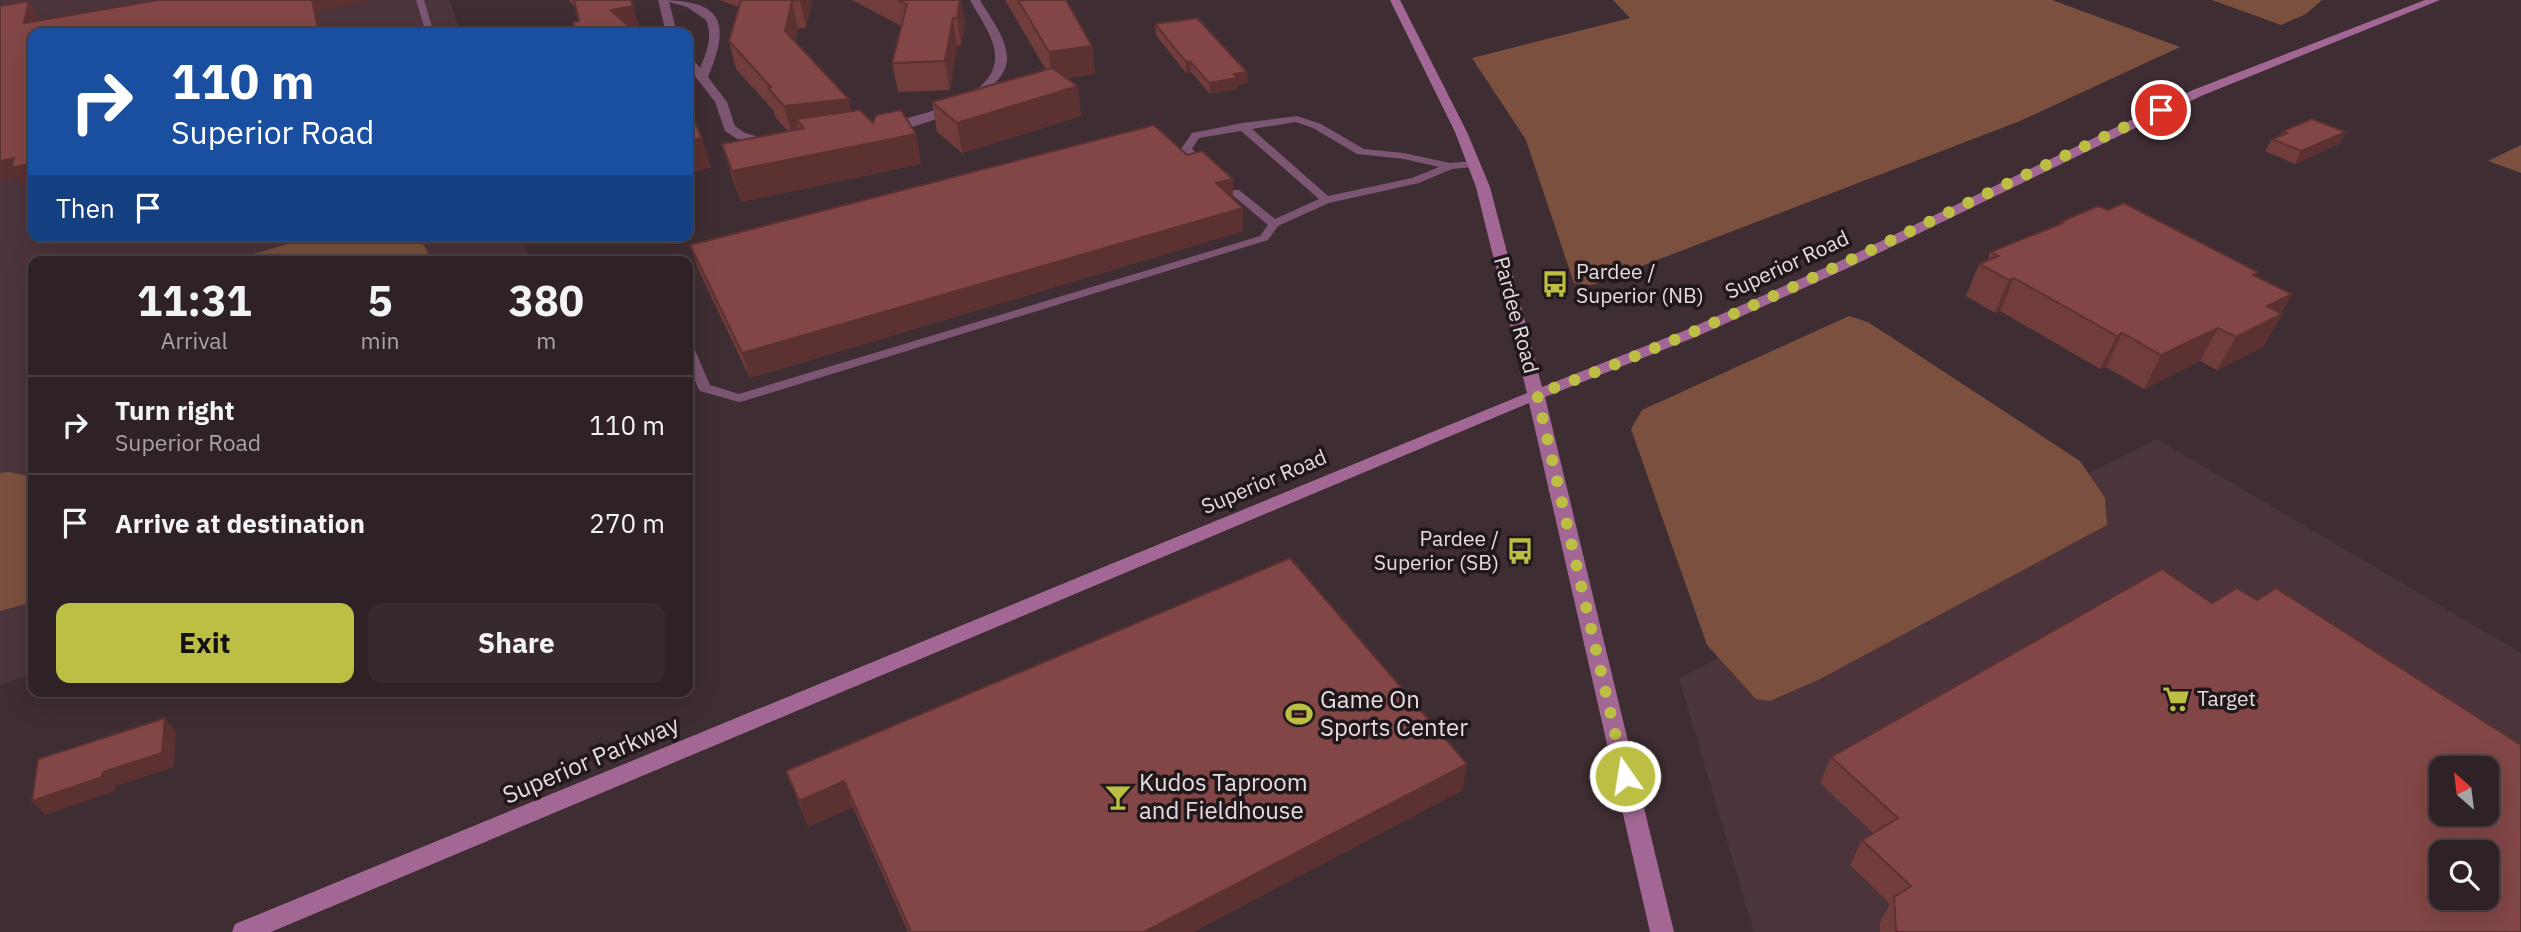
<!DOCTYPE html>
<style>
:root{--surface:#2e2226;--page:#362a2e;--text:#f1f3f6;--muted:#a7a4a7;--line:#493f43;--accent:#bcbf44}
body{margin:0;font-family:"IBM Plex Sans",sans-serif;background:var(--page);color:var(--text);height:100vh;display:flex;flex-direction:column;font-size:26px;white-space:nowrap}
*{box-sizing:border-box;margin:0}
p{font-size:23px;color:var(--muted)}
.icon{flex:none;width:38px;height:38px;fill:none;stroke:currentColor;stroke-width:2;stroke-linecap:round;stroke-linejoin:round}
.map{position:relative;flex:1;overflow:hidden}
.sheet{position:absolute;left:28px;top:256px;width:665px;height:441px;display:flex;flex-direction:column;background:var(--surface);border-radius:14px;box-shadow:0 7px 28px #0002,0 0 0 2px var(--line)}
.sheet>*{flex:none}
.top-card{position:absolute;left:28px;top:28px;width:665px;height:214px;border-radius:14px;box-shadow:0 7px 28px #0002,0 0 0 2px var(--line);background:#1a4fa0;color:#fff;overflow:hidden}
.needle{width:46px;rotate:332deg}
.buttons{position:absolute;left:2429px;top:756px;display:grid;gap:14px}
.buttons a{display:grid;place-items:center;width:70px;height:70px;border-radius:14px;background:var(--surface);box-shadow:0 7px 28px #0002,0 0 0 2px var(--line);font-size:35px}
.pin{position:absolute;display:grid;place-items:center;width:60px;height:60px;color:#fff;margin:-30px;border:4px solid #fff;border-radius:50%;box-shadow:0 2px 7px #0007}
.me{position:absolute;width:77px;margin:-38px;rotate:347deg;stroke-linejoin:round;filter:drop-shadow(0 0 5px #0008)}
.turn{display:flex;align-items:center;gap:24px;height:147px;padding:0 28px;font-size:32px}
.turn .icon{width:91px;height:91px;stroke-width:2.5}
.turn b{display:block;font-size:49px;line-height:60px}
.then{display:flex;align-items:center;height:66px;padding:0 28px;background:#0003;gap:14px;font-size:26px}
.eta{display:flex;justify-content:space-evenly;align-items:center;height:119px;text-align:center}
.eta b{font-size:42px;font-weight:700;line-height:49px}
.action{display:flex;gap:14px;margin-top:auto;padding:14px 28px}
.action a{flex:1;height:80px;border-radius:14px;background:var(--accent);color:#111;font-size:28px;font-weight:700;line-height:80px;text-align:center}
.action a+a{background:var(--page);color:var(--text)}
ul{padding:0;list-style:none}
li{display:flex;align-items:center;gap:21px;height:98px;padding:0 28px;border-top:2px solid var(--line)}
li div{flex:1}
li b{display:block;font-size:26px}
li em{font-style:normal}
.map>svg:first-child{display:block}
</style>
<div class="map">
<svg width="2521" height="932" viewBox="0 0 2521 932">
<rect width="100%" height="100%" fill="#3e2d32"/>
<g fill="#4c343c" fill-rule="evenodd">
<path d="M 0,0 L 450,0 L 460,33 L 33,33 L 33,236 L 522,236 L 529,261 L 33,261 L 33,674 L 0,685 Z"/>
<path d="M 2157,439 L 2521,653 L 2521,932 L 1754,932 L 1679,678 ZM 2441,768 L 2487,768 L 2487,814 L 2441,814 ZM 2441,852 L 2487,852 L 2487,898 L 2441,898 Z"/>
</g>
<g fill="#7b503e">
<path d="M 1613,0 L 2052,0 L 2180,47 L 2020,121 L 1592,285 L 1574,283 L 1526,140 L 1472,58 L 1630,18 Z"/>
<path d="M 2212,0 L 2322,0 L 2306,14 L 2281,25 Z"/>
<path d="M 2521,145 L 2521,173 L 2488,161 Z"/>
<path d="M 316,236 L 418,236 L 433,261 L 229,261 Z"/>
<path d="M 1849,316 L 1868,322 L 2080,461 L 2105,498 L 2107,525 L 1820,679 L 1770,701 L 1756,699 L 1707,645 L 1631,429 L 1642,410 Z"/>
<path d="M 9,472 L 33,477 L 33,602 L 0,611 L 0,473 Z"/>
</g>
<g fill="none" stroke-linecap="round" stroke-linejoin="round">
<g fill="#7b5571" fill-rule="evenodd">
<path d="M 416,0 L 424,0 L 434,33 L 426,33 Z"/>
<path d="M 1297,116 L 1321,124 L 1364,149 L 1404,153 L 1450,163 L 1473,161 L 1478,164 L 1473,167 L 1452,169 L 1419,183 L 1329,203 L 1278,226 L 1268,240 L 744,401 L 739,402 L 700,391 L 698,388 L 688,362 L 688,344 L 694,348 L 710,385 L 739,394 L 1260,236 L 1268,225 L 1231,194 L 1231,190 L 1239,190 L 1275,219 L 1319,199 L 1241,131 L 1199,138 L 1192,149 L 1209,164 L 1209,168 L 1201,168 L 1181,149 L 1192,133 L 1242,123 ZM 1296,122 L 1313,128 L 1357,154 L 1404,159 L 1439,167 L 1412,178 L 1328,196 L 1252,129 Z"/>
</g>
<g fill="#7b5571" fill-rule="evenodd">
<path d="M 658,0 C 721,0 732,20 708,77 L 727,102 L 735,126 L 745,133 L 774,141 L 774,147 L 737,139 L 725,131 L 715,102 L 688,67 L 688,57 L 692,58 L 700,68 C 707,52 713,36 706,20 L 687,7 L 669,2 L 677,33 L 666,33 Z"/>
<path d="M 970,0 L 980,0 C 990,17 1008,40 1007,60 C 1005,97 912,135 882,130 L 882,124 C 913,117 992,101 995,60 C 997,40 979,17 970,0 Z"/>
</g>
<path fill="#a26794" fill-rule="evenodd" d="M 1390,0 L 1400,0 L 1467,132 L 1490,187 L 1542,387 L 1686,330 L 1840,261 L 2193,90 L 2425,0 L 2440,0 L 2201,96 L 1850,267 L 1698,336 L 1545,397 L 1674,932 L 1650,932 L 1529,403 L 271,932 L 232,932 L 235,924 L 1527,393 L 1476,187 L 1455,132 Z"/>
</g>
<g fill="#703c3c">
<path d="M 568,0 L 631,0 L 579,21 L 576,8 Z"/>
<path d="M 719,0 L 812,0 L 806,28 L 798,29 L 795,42 L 851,111 L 873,123 L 916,134 L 921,164 L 741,202 L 731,174 L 722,144 L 788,131 L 775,117 L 774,111 L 736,69 L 729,41 L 739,7 Z"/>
<path d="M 852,0 L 961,0 L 965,23 L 961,45 L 957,46 L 950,90 L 898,92 L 892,63 L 901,26 Z"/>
<path d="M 1005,0 L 1066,0 L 1092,46 L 1095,74 L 1067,78 L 1078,86 L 1081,116 L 962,153 L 937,132 L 932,102 L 1046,70 Z"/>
<path d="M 1155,24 L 1247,72 L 1248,83 L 1237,85 L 1237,89 L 1210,94 L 1191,72 L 1186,73 L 1156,35 Z"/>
<path d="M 2283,131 L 2346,132 L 2339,144 L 2295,164 L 2265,151 L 2272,139 L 2281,135 Z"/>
<path d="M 1233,199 L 1243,208 L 1243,231 L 750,378 L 698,269 L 690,245 Z"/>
<path d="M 2060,222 L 2256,276 L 2292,294 L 2281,313 L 2282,314 L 2263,347 L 2217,370 L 2200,361 L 2144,389 L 2106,367 L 2100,369 L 2000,311 L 1995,313 L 1966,296 L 1979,264 L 1987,261 L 1990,252 L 2058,225 Z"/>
<path d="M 1831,757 L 2521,932 L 1880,932 L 1880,922 L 1890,904 L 1850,865 L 1862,840 L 1873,833 L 1820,783 Z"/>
<path d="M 786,771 L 1463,790 L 1193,932 L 908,932 L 853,807 L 808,827 Z"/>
</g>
<g fill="#5b3131">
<path d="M 312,0 L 371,0 L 371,1 L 318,11 L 323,33 L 319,33 Z"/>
<path d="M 800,0 L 812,0 L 812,2 L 806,28 Z"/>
<path d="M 960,0 L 961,0 L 965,23 L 961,45 L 957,18 Z"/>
<path d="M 29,1 L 39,17 L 36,33 L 24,23 Z"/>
<path d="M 792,1 L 798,29 L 791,59 L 785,31 Z"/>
<path d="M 633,6 L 641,33 L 618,33 L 611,10 Z"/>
<path d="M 953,18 L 957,46 L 950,90 L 945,61 Z"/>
<path d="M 1092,46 L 1095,74 L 1052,80 L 1049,52 Z"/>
<path d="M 1190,61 L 1191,72 L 1186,73 L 1186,62 Z"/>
<path d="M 1247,72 L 1248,83 L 1237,85 L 1237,89 L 1210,94 L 1209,83 L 1234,74 Z"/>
<path d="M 1078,86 L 1081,116 L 962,153 L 957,123 Z"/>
<path d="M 849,99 L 855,128 L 796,119 L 799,135 L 792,136 L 784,106 Z"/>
<path d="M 2346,132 L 2339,144 L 2295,164 L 2301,151 Z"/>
<path d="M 916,134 L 921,164 L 741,202 L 732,171 Z"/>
<path d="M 702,138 L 711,168 L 688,173 L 688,141 Z"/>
<path d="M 14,158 L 33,163 L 33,183 L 23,186 L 18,177 L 0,181 L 0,161 Z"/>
<path d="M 1233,179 L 1233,202 L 1216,183 Z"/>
<path d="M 1243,208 L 1243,231 L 750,378 L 742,353 Z"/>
<path d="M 2014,278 L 2000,311 L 1995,313 L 2009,280 Z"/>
<path d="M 2292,294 L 2280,315 L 2282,314 L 2263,347 L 2217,370 L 2236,337 L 2267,306 Z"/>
<path d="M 2218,328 L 2200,361 L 2144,389 L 2161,355 Z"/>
<path d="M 2122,333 L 2106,367 L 2100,369 L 2117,336 Z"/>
<path d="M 305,691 L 332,691 L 311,699 Z"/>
<path d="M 165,718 L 176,732 L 174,767 L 116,786 L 115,791 L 45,815 L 32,801 Z"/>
<path d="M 1467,764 L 1463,790 L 1193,932 L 1144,932 Z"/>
<path d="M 844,781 L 853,807 L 808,827 L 799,801 Z"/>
</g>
<g fill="#824646" stroke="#5b3131" stroke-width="2" fill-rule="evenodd">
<path d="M 158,0 L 312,0 L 319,33 L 33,33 L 33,163 L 11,168 L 14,158 L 0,161 L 0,6 L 29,1 L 24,23 Z"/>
<path d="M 574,0 L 631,0 L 633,6 L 611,10 L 636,33 L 576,33 L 573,22 L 579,21 Z"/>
<path d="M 741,0 L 800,0 L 792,1 L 785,31 L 849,99 L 784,106 L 768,88 L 771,87 L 729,41 Z"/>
<path d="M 898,0 L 960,0 L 957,18 L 953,18 L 945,61 L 892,63 L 907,4 Z"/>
<path d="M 1018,0 L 1066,0 L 1092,46 L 1049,52 Z"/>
<path d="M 1197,18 L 1247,72 L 1234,74 L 1237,78 L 1209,83 L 1190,61 L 1186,62 L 1155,24 Z"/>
<path d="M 1052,68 L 1078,86 L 957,123 L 932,102 Z"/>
<path d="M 688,105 L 702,138 L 688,141 Z"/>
<path d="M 860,110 L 873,123 L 876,115 L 901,110 L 916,134 L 732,171 L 722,144 L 804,128 L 796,119 Z"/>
<path d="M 2312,119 L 2346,132 L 2301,151 L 2272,139 L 2287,133 L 2283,131 Z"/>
<path d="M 1154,125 L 1187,155 L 1202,151 L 1233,179 L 1216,183 L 1243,208 L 742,353 L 690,245 Z"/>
<path d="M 2124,203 L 2258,272 L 2253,275 L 2292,294 L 2267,306 L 2282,314 L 2236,337 L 2218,328 L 2161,355 L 2122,333 L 2117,336 L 2014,278 L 2009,280 L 1979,264 L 1998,256 L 1990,252 L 2063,223 L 2060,222 L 2098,206 L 2108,210 Z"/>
<path d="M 1290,558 L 1467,764 L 1144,932 L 911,932 L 844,781 L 799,801 L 786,771 Z"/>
<path d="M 2162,569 L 2212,603 L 2237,588 L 2257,600 L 2276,588 L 2521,745 L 2521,932 L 1898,932 L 1896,930 L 1894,897 L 1911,886 L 1862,840 L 1898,818 L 1831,757 ZM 2441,768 L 2487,768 L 2487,814 L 2441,814 ZM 2441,852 L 2487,852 L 2487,898 L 2441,898 Z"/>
<path d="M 165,718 L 162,753 L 103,772 L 102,777 L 32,801 L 38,759 Z"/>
</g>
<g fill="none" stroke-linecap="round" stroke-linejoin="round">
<path stroke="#bcbf44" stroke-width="12" stroke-dasharray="0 21.6" d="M 1625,776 L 1537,394 C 1753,316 1953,207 2161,110"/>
</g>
<defs>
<symbol id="bus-bare" viewBox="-9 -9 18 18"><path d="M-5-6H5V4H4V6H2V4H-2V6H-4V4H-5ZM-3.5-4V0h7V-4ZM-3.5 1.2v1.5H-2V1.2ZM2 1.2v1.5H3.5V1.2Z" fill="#bcbf44" stroke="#20181a" stroke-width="2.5" paint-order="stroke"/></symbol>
<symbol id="supermarket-bare" viewBox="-9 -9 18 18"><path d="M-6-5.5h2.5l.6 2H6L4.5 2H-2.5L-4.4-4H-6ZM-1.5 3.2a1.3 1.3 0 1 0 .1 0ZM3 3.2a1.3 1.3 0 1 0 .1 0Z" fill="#bcbf44" stroke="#20181a" stroke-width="2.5" paint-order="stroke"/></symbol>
<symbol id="stadium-bare" viewBox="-9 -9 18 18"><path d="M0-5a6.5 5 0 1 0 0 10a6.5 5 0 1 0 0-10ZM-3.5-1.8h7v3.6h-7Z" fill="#bcbf44" stroke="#20181a" stroke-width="2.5" paint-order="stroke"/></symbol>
<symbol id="bar-bare" viewBox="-9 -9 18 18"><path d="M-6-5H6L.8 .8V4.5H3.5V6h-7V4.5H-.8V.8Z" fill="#bcbf44" stroke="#20181a" stroke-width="2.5" paint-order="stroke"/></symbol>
</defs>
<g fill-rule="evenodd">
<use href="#bus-bare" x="1536" y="265" width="38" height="38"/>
<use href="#bus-bare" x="1501" y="532" width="38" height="38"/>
<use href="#supermarket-bare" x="2157" y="680" width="38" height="38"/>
<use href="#stadium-bare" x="1280" y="695" width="38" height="38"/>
<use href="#bar-bare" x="1099" y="778" width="38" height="38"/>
</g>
<g text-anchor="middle" stroke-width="7" stroke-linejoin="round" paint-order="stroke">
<g font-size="21" fill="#e6dbde" stroke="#20181a">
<text transform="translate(1787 265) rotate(-25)" y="7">Superior Road</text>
<text transform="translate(1516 315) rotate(75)" y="7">Pardee Road</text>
<text transform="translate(1264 482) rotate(-23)" y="7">Superior Road</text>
</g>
<g font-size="21" fill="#e6dbde" stroke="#20181a" text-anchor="start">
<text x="1576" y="279">Pardee /<tspan x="1576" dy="24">Superior (NB)</tspan></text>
<text x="1499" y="546" text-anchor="end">Pardee /<tspan x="1499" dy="24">Superior (SB)</tspan></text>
<text x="2197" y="706">Target</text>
</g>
<g font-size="24" fill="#e6dbde" stroke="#20181a" text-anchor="start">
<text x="1320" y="708">Game On<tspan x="1320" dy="28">Sports Center</tspan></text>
<text x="1139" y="791">Kudos Taproom<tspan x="1139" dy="28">and Fieldhouse</tspan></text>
</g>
<g font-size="24" fill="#e6dbde" stroke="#20181a">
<text transform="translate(591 760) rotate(-23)" y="8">Superior Parkway</text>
</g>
</g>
</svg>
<div class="buttons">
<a><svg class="needle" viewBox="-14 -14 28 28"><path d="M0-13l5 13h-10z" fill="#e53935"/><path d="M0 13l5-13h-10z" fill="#a7a4a7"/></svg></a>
<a><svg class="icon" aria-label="search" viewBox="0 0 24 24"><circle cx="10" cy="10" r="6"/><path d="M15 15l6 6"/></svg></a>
</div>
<div class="pin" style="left:2161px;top:110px;background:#d93025"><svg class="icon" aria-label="arrive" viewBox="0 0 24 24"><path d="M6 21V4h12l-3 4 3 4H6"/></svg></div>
<svg class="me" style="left:1625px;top:776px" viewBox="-20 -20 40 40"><circle r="17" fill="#bcbf44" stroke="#fff" stroke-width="3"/><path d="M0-11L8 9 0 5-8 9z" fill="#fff"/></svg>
<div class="top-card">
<div class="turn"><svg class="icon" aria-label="right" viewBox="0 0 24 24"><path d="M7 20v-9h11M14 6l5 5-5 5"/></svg><div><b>110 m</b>Superior Road</div></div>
<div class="then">Then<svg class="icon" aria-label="arrive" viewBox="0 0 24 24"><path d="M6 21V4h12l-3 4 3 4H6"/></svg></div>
</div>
<section class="sheet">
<div class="eta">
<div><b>11:31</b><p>Arrival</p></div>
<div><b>5</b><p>min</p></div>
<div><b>380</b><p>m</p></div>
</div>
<ul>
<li><svg class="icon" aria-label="right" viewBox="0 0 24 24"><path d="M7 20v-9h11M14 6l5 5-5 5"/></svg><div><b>Turn right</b><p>Superior Road</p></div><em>110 m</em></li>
<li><svg class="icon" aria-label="arrive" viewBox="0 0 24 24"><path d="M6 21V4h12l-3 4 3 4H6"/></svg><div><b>Arrive at destination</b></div><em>270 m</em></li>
</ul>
<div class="action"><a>Exit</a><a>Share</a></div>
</section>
</div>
